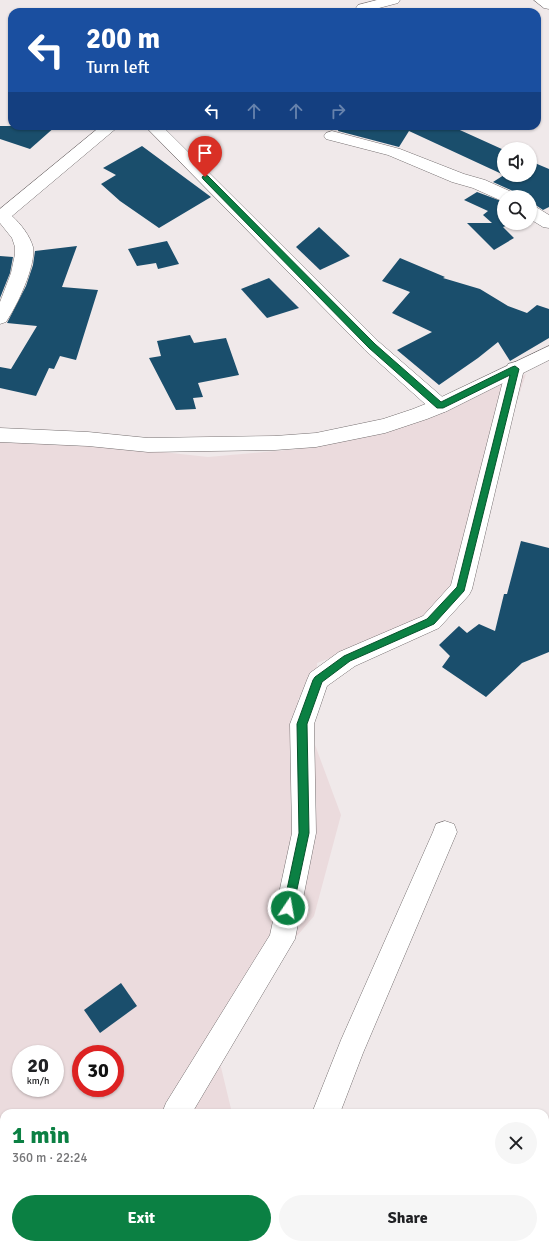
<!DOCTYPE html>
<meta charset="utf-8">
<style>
:root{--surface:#fff;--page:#f6f6f6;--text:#202124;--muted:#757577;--accent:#0b8043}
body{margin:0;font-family:Signika,sans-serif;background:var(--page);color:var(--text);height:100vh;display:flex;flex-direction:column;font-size:15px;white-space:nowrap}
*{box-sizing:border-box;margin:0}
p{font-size:13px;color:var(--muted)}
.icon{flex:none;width:22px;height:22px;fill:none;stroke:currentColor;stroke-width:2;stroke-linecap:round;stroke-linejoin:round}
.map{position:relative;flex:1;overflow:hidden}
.panel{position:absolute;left:0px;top:1109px;width:549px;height:140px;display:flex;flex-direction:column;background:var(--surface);border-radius:12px 12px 0 0;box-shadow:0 1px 3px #0004}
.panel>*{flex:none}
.banner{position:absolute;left:8px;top:8px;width:533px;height:122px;border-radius:12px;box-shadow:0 1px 3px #0004;background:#1a4fa0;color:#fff;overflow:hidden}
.fabs{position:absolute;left:497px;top:142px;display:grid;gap:8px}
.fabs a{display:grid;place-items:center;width:40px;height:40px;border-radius:50%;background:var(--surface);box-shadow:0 1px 3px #0004;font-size:20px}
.speed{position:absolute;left:12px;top:1045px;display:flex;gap:8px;font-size:20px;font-weight:700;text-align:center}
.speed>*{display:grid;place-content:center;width:52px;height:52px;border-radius:50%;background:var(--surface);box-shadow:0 1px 3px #0004;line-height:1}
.speed small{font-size:10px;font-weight:400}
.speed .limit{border:6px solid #d22;background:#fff;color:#111}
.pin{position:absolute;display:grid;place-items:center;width:34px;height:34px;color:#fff;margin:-41px -17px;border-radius:50% 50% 50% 0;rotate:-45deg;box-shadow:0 0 4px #0007}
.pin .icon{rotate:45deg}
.me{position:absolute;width:44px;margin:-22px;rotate:12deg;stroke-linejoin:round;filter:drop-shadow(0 0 3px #0008)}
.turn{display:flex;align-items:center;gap:14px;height:84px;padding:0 12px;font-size:18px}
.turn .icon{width:52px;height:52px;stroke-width:2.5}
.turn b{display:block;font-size:28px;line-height:34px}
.lanes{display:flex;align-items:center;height:38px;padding:0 12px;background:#0003;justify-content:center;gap:20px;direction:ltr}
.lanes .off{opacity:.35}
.round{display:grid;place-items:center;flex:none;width:42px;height:42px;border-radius:21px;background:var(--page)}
.headline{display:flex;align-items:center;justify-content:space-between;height:68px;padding:0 12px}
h1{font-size:24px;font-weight:700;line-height:30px;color:var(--accent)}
.cta{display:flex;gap:8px;margin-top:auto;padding:8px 12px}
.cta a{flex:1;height:46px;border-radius:24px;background:var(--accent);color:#fff;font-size:16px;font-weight:700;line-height:46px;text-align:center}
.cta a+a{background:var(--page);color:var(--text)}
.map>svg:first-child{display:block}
</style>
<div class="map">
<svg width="549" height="1249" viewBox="0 0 549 1249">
<rect width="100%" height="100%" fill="#f0e9ea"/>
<path fill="#ebdbdd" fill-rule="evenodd" d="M 526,374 L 498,459 L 477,563 L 415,626 L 317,663 L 318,680 L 298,699 L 341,815 L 314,916 L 213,1034 L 232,1113 L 4,1113 L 4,1245 L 270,1245 L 272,1249 L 0,1249 L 0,438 L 107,446 L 208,457 L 298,449 L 380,433 ZM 21,1054 L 55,1054 L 55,1088 L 21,1088 ZM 81,1054 L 115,1054 L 115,1088 L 81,1088 Z"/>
<g fill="#1a4e6c">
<path d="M 0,126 L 56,126 L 30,149 L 0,139 Z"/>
<path d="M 339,126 L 451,126 L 504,150 L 504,175 L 409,131 L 399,147 L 338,131 Z"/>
<path d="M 142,146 L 211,197 L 159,228 L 120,201 L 101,184 L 116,175 L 103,168 Z"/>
<path d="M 530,161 L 549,169 L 549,207 L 543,210 L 537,206 L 530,205 L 530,197 L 517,197 L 515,192 L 493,182 L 504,175 L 530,175 Z"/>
<path d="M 477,192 L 504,202 L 504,223 L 514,223 L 503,227 L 514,238 L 494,250 L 467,223 L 492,223 L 483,215 L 488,211 L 464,200 Z"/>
<path d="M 319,227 L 350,256 L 320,270 L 296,247 Z"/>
<path d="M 167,241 L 179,264 L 158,269 L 156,263 L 137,266 L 128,249 Z"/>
<path d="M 77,246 L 62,287 L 98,290 L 76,360 L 60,356 L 54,369 L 49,368 L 36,396 L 0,388 L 0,367 L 11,369 L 37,326 L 7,323 L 26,286 L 33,265 L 35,251 Z"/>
<path d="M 0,256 L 13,257 L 10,273 L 0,298 Z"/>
<path d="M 400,258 L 445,277 L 443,278 L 480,289 L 508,306 L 527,313 L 537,305 L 549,309 L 549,338 L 510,361 L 498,342 L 478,358 L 439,385 L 397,350 L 432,332 L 392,313 L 410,292 L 382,281 Z"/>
<path d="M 269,278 L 299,308 L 267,318 L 241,289 Z"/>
<path d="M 190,335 L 194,343 L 226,338 L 239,375 L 198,383 L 203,397 L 193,398 L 196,409 L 176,410 L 149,358 L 161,356 L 157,341 Z"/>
<path d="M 521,541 L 549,548 L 549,652 L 522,663 L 486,697 L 442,667 L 450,656 L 439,645 L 459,626 L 467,633 L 479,624 L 495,631 L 504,594 L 507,594 Z"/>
<path d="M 121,983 L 137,1006 L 100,1033 L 84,1010 Z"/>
</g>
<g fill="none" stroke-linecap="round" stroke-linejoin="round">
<defs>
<g id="street">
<path d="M 377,0 L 400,0 L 398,3 L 364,12 L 358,11 L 356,8 L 358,5 Z"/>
<path d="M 534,0 L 549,0 L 549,9 L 544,8 Z"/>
<path d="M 101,126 L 119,126 L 12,216 C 21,224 30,236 33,247 C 36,266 17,306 6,322 L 0,324 L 0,302 L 11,273 L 15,254 L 15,247 L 12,238 L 0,223 L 0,209 Z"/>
<path d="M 145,126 L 162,126 L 379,342 L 447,401 L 450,406 L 447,411 L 440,413 L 433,411 L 365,350 Z"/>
<path d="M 332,131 L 400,149 L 464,174 L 485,180 L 514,193 L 516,197 L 504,197 L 504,201 L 502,201 L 473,188 L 452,182 L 388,155 L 326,139 L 324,136 L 326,133 Z"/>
<path d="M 530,206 L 536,207 L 549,215 L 549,228 L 543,227 L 530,219 Z"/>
<path d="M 515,362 L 522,364 L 524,369 L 472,589 L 469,595 L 439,628 L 355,666 L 327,686 L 314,724 L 316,833 L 295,939 L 192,1113 L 162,1113 L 166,1103 L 270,935 L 292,833 L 290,724 L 307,680 L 310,673 L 339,652 L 423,616 L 451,585 L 506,369 L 508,364 Z"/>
<path d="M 445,821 L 454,824 L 457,832 L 363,1053 L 340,1113 L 312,1113 L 341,1040 L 433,832 L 436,824 Z"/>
<path d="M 79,1245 L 109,1245 L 108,1249 L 78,1249 Z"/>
<path d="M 143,1245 L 173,1245 L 174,1249 L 144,1249 Z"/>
</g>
<path id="secondary" d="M 549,346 L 549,360 L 447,411 L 427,419 L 385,433 L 316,447 L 275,450 L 148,452 L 88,446 L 0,442 L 0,428 L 88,432 L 148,438 L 275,436 L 316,433 L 383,419 L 413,409 L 433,401 Z"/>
</defs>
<use href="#street" stroke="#767071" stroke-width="1"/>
<use href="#secondary" stroke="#767071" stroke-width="1"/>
<use href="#street" fill="#fff" fill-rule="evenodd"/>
<use href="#secondary" fill="#fff" fill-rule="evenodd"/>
</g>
<path fill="#0b8043" stroke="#07532c" d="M 205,175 L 208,176 L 375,344 L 441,402 L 512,367 L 515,366 L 519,369 L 464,591 L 434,624 L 350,661 L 322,682 L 307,724 L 309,833 L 293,908 L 292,912 L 288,913 L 284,912 L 283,908 L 299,833 L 297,724 L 313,680 L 315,677 L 344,656 L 427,619 L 457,587 L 510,375 L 443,408 L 437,408 L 369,348 L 203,179 L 202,177 Z"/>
</svg>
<div class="fabs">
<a><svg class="icon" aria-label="sound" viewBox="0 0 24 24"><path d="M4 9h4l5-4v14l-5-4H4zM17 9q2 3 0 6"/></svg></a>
<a><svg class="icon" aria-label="search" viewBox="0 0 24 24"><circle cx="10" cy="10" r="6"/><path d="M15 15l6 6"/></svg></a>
</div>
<div class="speed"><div>20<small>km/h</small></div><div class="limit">30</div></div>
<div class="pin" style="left:205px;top:177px;background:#d93025"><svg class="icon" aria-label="arrive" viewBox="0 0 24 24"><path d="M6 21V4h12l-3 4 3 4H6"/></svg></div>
<svg class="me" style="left:288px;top:908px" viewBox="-20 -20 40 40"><circle r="17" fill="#0b8043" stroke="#fff" stroke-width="3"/><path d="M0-11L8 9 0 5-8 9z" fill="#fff"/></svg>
<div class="banner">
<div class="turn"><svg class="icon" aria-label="left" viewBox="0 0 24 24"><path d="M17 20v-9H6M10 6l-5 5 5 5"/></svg><div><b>200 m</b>Turn left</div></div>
<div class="lanes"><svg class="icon" aria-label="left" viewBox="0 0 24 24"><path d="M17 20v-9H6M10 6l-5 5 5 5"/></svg><svg class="icon off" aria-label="ahead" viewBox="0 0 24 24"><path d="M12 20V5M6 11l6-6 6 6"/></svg><svg class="icon off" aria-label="ahead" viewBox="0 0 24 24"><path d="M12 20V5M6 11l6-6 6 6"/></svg><svg class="icon off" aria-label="right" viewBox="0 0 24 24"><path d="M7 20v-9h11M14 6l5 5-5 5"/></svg></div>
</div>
<section class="panel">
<div class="headline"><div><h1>1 min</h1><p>360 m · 22:24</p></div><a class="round"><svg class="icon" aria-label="close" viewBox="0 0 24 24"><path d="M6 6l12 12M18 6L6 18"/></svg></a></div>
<div class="cta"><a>Exit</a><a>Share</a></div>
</section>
</div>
